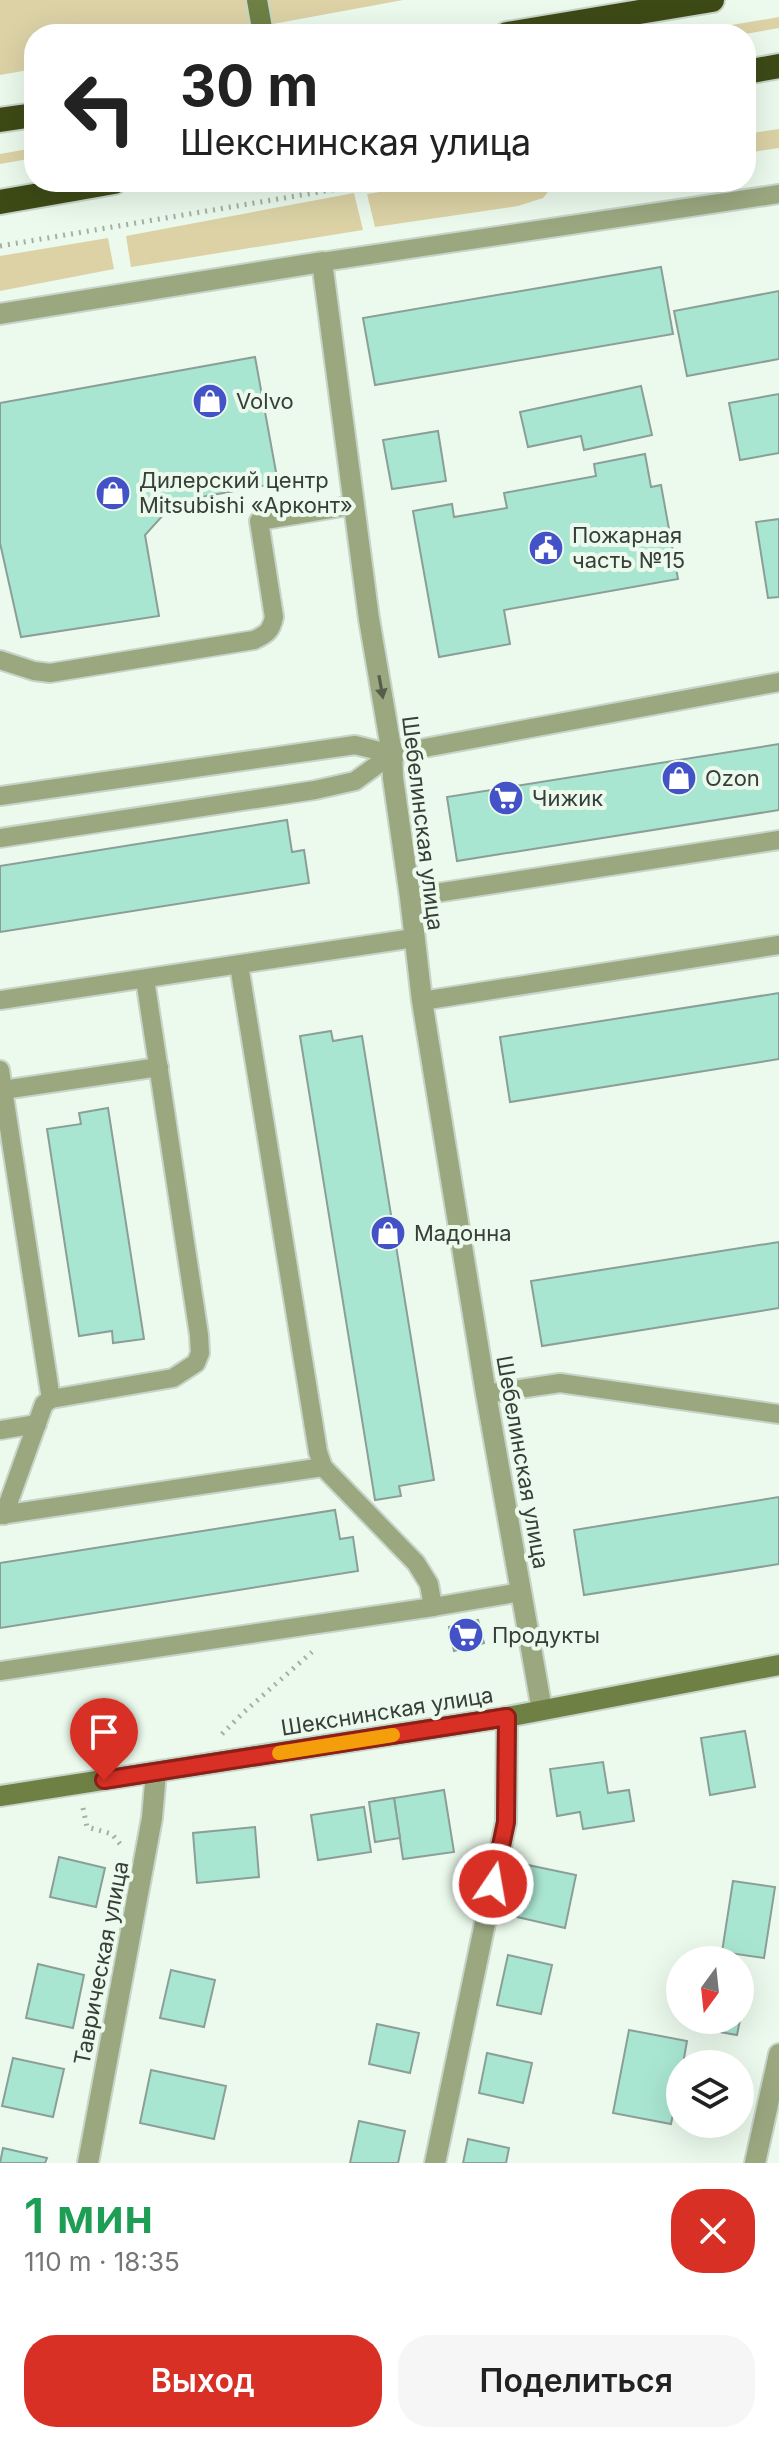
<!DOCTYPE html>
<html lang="ru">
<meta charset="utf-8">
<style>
:root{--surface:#fff;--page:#f6f6f6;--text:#222;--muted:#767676;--accent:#d93025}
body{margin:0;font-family:Inter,sans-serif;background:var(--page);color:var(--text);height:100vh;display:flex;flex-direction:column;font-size:30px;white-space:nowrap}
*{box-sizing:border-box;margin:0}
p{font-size:26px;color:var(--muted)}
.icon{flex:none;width:44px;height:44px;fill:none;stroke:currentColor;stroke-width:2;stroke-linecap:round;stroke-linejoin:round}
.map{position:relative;height:2163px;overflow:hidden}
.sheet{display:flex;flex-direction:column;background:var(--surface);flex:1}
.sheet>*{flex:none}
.guide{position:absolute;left:24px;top:24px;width:732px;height:168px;border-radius:32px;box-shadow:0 8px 32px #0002;background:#fff;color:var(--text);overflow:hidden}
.needle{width:52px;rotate:195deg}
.controls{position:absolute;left:666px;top:1946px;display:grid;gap:16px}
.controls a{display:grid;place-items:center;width:88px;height:88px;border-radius:50%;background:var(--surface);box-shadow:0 8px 32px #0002;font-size:40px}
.pin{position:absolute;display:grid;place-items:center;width:68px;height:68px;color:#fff;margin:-82px -34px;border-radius:50% 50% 50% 0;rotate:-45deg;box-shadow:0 0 8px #0007}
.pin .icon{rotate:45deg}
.me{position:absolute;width:88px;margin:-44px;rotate:12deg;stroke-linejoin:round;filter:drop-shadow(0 0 6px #0008)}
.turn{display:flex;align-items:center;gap:28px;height:168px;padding:0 24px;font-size:36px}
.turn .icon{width:104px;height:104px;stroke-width:2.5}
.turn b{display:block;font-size:56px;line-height:68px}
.round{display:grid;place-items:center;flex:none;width:84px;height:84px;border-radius:32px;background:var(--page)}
.overview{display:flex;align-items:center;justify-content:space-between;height:136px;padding:0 24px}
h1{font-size:48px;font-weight:600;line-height:60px;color:#1e9e55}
.cta{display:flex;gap:16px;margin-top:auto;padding:16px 24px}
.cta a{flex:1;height:92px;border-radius:32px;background:var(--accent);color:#fff;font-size:32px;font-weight:600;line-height:92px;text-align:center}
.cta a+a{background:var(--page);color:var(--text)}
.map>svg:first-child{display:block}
</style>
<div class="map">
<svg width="779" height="2163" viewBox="0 0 779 2163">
<rect width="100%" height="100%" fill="#ebfaec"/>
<g fill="#dcd2a6">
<path d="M 0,0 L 403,0 L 219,34 L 34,34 L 34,69 L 0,75 Z"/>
<path d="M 779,17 L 779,28 L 745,34 L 679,34 Z"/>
<path d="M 779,129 L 779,148 L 746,153 L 746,134 Z"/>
<path d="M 34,148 L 34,158 L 0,164 L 0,154 Z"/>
<path d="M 444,182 L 556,182 L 543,198 L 518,206 L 375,227 L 367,194 Z"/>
<path d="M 354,193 L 363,230 L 131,267 L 126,236 Z"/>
<path d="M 108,238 L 114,269 L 0,291 L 0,256 Z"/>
</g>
<g fill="#a9e6d2" stroke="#8b9f98" stroke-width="2">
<path d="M 661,267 L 673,334 L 375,385 L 363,318 Z"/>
<path d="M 779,291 L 779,359 L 687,376 L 674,311 Z"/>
<path d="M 255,357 L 278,483 L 175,502 L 145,535 L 159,616 L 21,637 L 0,543 L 0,403 Z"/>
<path d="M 641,386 L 652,435 L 584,450 L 581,436 L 528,447 L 520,412 Z"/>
<path d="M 779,394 L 779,453 L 740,460 L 729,403 Z"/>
<path d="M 438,431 L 446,481 L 392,489 L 383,440 Z"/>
<path d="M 645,454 L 651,487 L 661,485 L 678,579 L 504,610 L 510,644 L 439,657 L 413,511 L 452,504 L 454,517 L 507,508 L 504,493 L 596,476 L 594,464 Z"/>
<path d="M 779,519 L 779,597 L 768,598 L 756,522 Z"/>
<path d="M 779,744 L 779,810 L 457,861 L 447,797 Z"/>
<path d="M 287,820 L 292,852 L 304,850 L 309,883 L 0,932 L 0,866 Z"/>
<path d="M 779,993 L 779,1059 L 510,1102 L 500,1037 Z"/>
<path d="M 331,1031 L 333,1041 L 362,1036 L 434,1480 L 399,1486 L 401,1496 L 375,1500 L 300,1036 Z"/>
<path d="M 108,1108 L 144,1339 L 113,1343 L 112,1331 L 79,1336 L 47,1129 L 81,1124 L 79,1113 Z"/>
<path d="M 779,1242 L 779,1308 L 542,1346 L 531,1281 Z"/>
<path d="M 779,1497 L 779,1564 L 584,1595 L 574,1530 Z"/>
<path d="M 335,1510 L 340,1539 L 353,1537 L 358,1571 L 0,1628 L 0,1563 Z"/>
<path d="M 478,1620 L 484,1643 L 454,1651 L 449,1627 Z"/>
<path d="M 745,1731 L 755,1787 L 710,1795 L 701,1738 Z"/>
<path d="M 603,1762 L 608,1793 L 629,1790 L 634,1821 L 583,1829 L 580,1812 L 557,1816 L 550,1769 Z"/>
<path d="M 444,1790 L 454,1852 L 403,1859 L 394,1798 Z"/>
<path d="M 394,1798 L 400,1838 L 375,1842 L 369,1802 Z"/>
<path d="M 364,1807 L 371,1852 L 318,1860 L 311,1815 Z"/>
<path d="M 255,1827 L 259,1877 L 197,1883 L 193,1833 Z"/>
<path d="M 59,1857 L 105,1868 L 96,1907 L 50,1897 Z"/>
<path d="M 528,1865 L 576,1875 L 565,1928 L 517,1917 Z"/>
<path d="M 733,1881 L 775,1887 L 764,1958 L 722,1952 Z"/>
<path d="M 508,1955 L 552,1965 L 541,2014 L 497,2005 Z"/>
<path d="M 38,1964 L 84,1975 L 73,2028 L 26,2018 Z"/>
<path d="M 171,1970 L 215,1980 L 204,2027 L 160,2018 Z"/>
<path d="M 740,1990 L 745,1991 L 740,2018 Z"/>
<path d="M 699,2020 L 740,2020 L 737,2035 L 697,2028 Z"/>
<path d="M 377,2024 L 419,2033 L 410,2073 L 369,2064 Z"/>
<path d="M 629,2030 L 687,2041 L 683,2064 L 680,2064 L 680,2079 L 671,2124 L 613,2113 Z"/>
<path d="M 487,2053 L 532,2063 L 523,2103 L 479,2093 Z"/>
<path d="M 13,2058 L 64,2069 L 53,2117 L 2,2106 Z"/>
<path d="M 151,2070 L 226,2086 L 214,2139 L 140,2123 Z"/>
<path d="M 359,2121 L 405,2131 L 398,2163 L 350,2163 Z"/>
<path d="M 468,2139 L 509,2148 L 506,2163 L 463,2163 Z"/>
<path d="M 3,2148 L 47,2158 L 45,2163 L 0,2163 Z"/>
</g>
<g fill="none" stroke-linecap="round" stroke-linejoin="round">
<defs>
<g id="lane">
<path d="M 322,262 L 779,194"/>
<path d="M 0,660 L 34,671 L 50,673 L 254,640 C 267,634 271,631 274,617 L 259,521 L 354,505"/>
<path d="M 0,796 L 355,745 L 392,754 L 779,682"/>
<path d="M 0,838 L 315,790 L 355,781 L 392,754"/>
<path d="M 410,897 L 779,840"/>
<path d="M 0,1000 L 414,938"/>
<path d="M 422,1001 L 779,945"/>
<path d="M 0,1070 L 51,1399"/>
<path d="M 3,1090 L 159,1067"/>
<path d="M 486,1394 L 560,1383 L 779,1414"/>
<path d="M 0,1430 L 37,1424"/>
<path d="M 0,1515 L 323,1467"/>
<path d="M 4,1515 L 44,1404 L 51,1399 L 173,1378 L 196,1363 L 200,1353 L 199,1335 L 145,979"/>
<path d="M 433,1607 L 521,1592"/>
<path d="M 0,1671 L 433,1607 L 429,1584 L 416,1563 L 323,1467 L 318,1452 L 239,965"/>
</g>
<g id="street">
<path d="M 0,314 L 322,262 L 369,619 L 392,754 L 393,778 L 410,897 L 422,1001 L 486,1394 L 542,1710"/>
<path d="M 88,2163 L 152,1818 L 156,1772"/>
<path d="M 435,2163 L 506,1822 L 507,1717"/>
<path d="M 755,2163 L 779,2054"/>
</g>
<g id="secondary">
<path d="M 257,0 L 263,34"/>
<path d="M 0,1796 L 507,1717 L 779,1665"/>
</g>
<g id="highway">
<path d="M 507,34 L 712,0"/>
<path d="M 746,72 L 779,66"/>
<path d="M 0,120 L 34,115"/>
<path d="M 0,202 L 114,182"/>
</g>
</defs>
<use href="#lane" stroke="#c7d4c8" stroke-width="22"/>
<use href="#street" stroke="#c7d4c8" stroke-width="24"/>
<use href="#secondary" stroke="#c7d4c8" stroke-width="24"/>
<use href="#highway" stroke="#c7d4c8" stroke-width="28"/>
<g stroke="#a4b0a5" stroke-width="5" stroke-dasharray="2 6" stroke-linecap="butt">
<path d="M 0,246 L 355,186"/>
<path d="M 222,1734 L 244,1712 L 312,1652"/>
<path d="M 83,1808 L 87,1827 L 112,1834 L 120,1844"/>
</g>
<use href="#lane" stroke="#9aa77f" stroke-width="18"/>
<use href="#street" stroke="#9aa77f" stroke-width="20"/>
<use href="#secondary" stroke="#6f8044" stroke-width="20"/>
<use href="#highway" stroke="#3d4a16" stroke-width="24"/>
</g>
<defs><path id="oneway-solid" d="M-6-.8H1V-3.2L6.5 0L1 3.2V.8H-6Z" transform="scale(2)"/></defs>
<use fill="#555e4d" href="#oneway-solid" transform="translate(381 687) rotate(80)"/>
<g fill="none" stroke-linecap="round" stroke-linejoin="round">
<defs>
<path id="route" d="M 104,1780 L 507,1717 L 506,1822 L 493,1884"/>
</defs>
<use href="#route" stroke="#8d1f18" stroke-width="20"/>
<use href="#route" stroke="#d93025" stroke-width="14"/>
<path stroke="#f59e0b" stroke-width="14" d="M 279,1753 L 393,1735"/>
</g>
<defs>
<symbol id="shop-disc" viewBox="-11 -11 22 22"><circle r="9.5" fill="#4352c6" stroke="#ebfaec"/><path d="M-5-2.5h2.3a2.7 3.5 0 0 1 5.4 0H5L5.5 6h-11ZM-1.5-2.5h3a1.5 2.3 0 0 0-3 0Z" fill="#fff"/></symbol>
<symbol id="civic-disc" viewBox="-11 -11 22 22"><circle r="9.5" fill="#4352c6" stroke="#ebfaec"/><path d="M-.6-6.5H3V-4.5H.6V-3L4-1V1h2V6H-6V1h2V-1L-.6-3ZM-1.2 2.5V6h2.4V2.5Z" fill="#fff"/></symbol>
<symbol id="supermarket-disc" viewBox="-11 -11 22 22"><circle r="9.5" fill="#4352c6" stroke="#ebfaec"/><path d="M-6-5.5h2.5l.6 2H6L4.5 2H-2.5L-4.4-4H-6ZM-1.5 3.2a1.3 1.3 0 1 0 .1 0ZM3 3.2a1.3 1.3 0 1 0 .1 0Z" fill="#fff"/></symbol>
</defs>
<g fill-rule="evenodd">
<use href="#shop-disc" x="190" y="381" width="40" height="40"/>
<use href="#shop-disc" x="93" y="473" width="40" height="40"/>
<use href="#civic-disc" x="526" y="528" width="40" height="40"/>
<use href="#shop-disc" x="659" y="758" width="40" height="40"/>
<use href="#supermarket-disc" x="486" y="778" width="40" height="40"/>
<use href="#shop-disc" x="368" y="1213" width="40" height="40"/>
<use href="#supermarket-disc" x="446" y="1615" width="40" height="40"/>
</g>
<g text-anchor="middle" stroke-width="8" stroke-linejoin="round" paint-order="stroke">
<g font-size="22" fill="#383e38" stroke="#ebfaec" text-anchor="start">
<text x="236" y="409">Volvo</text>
<text x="139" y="488">Дилерский центр<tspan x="139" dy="25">Mitsubishi «Арконт»</tspan></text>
<text x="572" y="543">Пожарная<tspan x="572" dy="25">часть №15</tspan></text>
<text x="705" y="786">Ozon</text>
<text x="532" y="806">Чижик</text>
<text x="414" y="1241">Мадонна</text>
<text x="492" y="1643">Продукты</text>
</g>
<g font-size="22" fill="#383e38" stroke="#ebfaec">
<text transform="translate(423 823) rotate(83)" y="8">Шебелинская улица</text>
<text transform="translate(523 1462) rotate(80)" y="8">Шебелинская улица</text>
<text transform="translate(387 1711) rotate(-9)" y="8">Шекснинская улица</text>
<text transform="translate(101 1963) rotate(-79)" y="8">Таврическая улица</text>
</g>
</g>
</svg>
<div class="controls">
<a><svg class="needle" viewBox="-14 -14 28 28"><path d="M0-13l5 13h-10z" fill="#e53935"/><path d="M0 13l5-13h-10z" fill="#767676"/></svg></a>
<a><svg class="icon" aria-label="layers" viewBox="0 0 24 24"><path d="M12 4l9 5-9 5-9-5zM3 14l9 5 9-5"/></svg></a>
</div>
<div class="pin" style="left:104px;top:1780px;background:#d93025"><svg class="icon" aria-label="arrive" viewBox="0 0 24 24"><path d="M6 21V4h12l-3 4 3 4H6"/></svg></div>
<svg class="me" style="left:493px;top:1884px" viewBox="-20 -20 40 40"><circle r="17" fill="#d93025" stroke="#fff" stroke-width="3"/><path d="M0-11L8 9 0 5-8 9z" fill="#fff"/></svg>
<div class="guide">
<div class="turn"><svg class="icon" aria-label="left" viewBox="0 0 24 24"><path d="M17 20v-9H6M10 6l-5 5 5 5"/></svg><div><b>30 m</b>Шекснинская улица</div></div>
</div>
</div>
<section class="sheet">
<div class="overview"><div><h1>1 мин</h1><p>110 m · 18:35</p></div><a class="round" style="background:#d93025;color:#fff"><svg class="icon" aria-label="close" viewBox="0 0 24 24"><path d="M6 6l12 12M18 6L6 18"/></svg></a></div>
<div class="cta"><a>Выход</a><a>Поделиться</a></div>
</section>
